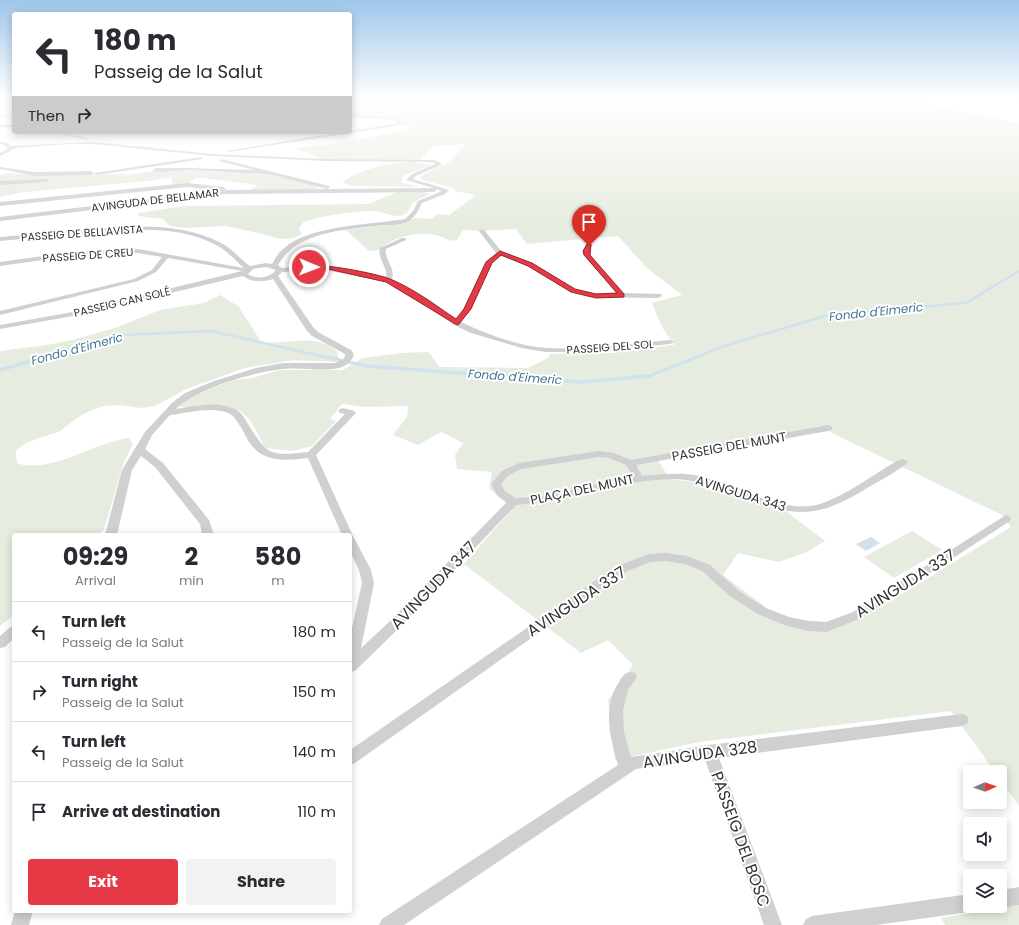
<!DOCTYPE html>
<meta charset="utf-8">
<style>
:root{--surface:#fff;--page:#f2f2f3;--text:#2b2b33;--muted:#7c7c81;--line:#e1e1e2;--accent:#e63946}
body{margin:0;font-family:Poppins,sans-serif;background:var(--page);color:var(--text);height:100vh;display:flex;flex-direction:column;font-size:15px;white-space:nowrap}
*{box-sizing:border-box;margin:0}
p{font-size:13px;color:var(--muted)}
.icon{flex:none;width:22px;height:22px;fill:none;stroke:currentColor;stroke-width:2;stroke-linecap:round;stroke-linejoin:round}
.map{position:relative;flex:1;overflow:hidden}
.details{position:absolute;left:12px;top:533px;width:340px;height:380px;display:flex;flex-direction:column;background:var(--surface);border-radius:4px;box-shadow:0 2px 10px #0003}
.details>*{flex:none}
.guide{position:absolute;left:12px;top:12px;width:340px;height:122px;border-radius:4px;box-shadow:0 2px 10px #0003;background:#fff;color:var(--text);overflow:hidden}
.needle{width:26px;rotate:88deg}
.buttons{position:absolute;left:963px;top:765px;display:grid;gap:8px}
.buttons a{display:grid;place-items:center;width:44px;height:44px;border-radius:4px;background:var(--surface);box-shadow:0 2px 10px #0003;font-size:20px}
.pin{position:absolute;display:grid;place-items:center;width:34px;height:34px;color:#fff;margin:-41px -17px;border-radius:50% 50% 50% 0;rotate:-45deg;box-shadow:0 0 4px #0007}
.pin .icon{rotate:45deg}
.me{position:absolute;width:44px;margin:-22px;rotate:91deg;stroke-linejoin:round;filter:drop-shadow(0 0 3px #0008)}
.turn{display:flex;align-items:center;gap:14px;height:84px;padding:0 16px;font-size:18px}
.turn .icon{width:52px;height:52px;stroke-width:2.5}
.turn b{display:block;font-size:28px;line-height:34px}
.then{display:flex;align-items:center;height:38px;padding:0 16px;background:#0003;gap:8px;font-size:15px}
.eta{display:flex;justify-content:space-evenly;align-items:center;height:68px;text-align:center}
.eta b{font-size:24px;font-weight:700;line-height:28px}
.action{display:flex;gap:8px;margin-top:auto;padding:8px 16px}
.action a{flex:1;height:46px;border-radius:4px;background:var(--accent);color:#fff;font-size:16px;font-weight:700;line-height:46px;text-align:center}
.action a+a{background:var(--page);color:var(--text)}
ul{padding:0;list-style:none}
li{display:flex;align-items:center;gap:12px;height:60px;padding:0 16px;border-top:1px solid var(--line)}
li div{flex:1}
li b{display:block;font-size:15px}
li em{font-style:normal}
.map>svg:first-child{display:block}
</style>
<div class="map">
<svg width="1019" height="925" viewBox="0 0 1019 925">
<rect width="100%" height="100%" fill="#fff"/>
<g fill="#e6ecdf" fill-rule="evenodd">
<path d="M 350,98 L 904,98 L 933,106 L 1019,123 L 1019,806 L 1000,780 L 1000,772 L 995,772 L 951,711 L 699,742 L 615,760 L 608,700 L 633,665 L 608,640 L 581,653 L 464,564 L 513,508 L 505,503 L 489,488 L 492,472 L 457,469 L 455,455 L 463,443 L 441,432 L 418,445 L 393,435 L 407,417 L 408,406 L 365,407 L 342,404 L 330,419 L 336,421 L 312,446 L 293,451 L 265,448 C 250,416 243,403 203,405 C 194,406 188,410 179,406 L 191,396 L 234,380 L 252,378 L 280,370 L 343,370 L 363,358 L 401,353 L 429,352 L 439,367 L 528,368 L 548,358 L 550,354 L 610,353 L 674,345 L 662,327 L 652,303 L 682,295 L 647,268 L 618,236 L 527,244 L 516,229 L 482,231 L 463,230 L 457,240 C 448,242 447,238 439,236 C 420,230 393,236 379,250 L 369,251 L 346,230 L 392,224 L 416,218 L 431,219 L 438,214 L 449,215 L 476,195 L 455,191 L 453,188 L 419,179 L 421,176 L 449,162 L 466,144 L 433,146 L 420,160 L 321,160 C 313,154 305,153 296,148 L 317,145 L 321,146 L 402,131 L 412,127 L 397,124 L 397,121 L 392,120 L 350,115 ZM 821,426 L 834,434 L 1002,515 L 1011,527 L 891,601 L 865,614 L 825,622 L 780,618 L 723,575 L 738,553 L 779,562 L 807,552 L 825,541 L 783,509 L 703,483 L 670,479 L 655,456 Z"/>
<path d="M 413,162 L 431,165 L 403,176 L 401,183 L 420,187 L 354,186 L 343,183 C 355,169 395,162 413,162 Z"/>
<path d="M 159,170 L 266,173 L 317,186 L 317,188 L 311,190 L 248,191 L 258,185 L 203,178 L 196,178 L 189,183 L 173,185 L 171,177 L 148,181 L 24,192 L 0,197 L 0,175 L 10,173 L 32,175 L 126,174 L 127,175 Z"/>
<path d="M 397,192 L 424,192 L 430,194 L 412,203 C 409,208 410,213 403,215 C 393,218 385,212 376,211 C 361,210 317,216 304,222 C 301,224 300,227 299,230 L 302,233 C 294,242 276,239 267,235 L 226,226 L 186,228 L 170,226 L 163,219 L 138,216 L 139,213 L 184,206 L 368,204 Z"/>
<path d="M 220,295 L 238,306 L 262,343 C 288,344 314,333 337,351 L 338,357 L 336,362 L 293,360 L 245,368 L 186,389 L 155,406 L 142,408 L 118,405 L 104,406 L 92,410 L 80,416 L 60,431 L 28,442 L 16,450 L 16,458 L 18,464 C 58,472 91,443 129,438 L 133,444 L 124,462 L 104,529 L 99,535 L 14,535 L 14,615 L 0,626 L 0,351 L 47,345 L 72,340 L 115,328 L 160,310 L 204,303 Z"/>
<path d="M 912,531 L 942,550 L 894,578 L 864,557 Z"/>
<path d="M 1019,904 L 1019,925 L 945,925 L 941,918 Z"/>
</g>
<path fill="#cfe2ee" d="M 871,537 L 880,543 L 866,551 L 856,544 Z"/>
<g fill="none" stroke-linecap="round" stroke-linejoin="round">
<path stroke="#cfe2ee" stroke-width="1.5" d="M 895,98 L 1019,126"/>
<g stroke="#cfe2ee" stroke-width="2.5">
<path d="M 39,359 L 122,335 L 211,331 L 334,359"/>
<path d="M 692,359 L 724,346 L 832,314 L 966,303 L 1019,271"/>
</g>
<g stroke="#cfe2ee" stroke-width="3.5">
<path d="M 330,358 L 366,366 L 580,382 L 649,376 L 694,358"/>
<path d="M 0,370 L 42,358"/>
</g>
<g fill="#d0d0d0" fill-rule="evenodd">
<path d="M 14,98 L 14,100 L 0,102 L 0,100 Z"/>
<path d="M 0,115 L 14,116 L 14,118 L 0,117 Z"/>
<path d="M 350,115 L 388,117 L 404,122 L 402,125 L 395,126 L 228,152 L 226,151 L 342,132 L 350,132 L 350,131 L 400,123 L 388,119 L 350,117 Z"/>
<rect x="0" y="125" width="14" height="2"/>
<path d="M 52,132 L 60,132 L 89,139 L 87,140 Z"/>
<path d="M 206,132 L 247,132 L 245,133 L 208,133 Z"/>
<path d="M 0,142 L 9,143 L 10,146 L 94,142 L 212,154 L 326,159 L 434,160 L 441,163 L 441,165 L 416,176 L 413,179 L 449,190 L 445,194 L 422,203 C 419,209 416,216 410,220 C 404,225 390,225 383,225 C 347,230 298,230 278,265 L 282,268 L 321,265 L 386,277 C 388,267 377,259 380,248 L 402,238 L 406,238 L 406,240 L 386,249 C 384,260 396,268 392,279 L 427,298 L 456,319 L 463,309 L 486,262 L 496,253 L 479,231 L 482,229 L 484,230 L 502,252 L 532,264 L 575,290 L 589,293 L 616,293 L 584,255 L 583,251 L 587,245 L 589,244 L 592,246 L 589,251 L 590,255 L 623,293 L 661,294 L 662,296 L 658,298 L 589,297 L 571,292 L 528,266 L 501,256 L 492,263 L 471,309 L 461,322 C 486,334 519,346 546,348 C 587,350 629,344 670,340 L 674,342 L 670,344 L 593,352 L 545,352 L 522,348 L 471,333 L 454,325 L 421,302 L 386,282 L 321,269 L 282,272 L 278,276 L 313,327 L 318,332 L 351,350 L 354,355 C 351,362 346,366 339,368 C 324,372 300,367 284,369 C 256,371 195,389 176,409 C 195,406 219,400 237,410 C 243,414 246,421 250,427 C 269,458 273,455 308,452 L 345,414 L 340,413 L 338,411 L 340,409 L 343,408 L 354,411 L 356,413 L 354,415 L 316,455 L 353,536 L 371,570 L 374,583 L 361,648 L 388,623 L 507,502 L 497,495 L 491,484 L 502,471 L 519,463 L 599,451 L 614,453 L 631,460 L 828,425 L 831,426 L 833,428 L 831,430 L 828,431 L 636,465 L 642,476 C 661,474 681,472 700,476 C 737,484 782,515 820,504 C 848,495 873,474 899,460 L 903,459 L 908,462 C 903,468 876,483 867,488 C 813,522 791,516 733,494 C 713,486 694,479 672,479 C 619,480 568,501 516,505 L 398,629 L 355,671 L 350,672 L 350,637 L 362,583 L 359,570 L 350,551 L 350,535 L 342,535 L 308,458 C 291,460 268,463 255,449 C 249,444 246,436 242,429 C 238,423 235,416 228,413 C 211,406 188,413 170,415 L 152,435 L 145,449 L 163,463 L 209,520 L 214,535 L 202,535 L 200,524 L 155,467 L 141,456 L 132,470 L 117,535 L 105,535 L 122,470 L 145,432 L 172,403 L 185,393 L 214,381 L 256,368 L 283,363 L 335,363 L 344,359 L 345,354 L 312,336 L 307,331 L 273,279 C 263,282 252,283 243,276 L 73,316 L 0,329 L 0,325 L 73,312 L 242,271 L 168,258 L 156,272 L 138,281 L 0,315 L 0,311 L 134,279 L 152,270 L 162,257 L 138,253 L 72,256 L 0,266 L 0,262 L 72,252 L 138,249 L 244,268 C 235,260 228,252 218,246 C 176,223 125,230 79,234 C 53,236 26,239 0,241 L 0,237 C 28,235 55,232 83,230 C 129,226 178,221 221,243 C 233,249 240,259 250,266 L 266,263 L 272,264 C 275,259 278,253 283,249 C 309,225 370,225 405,219 L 413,211 L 418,201 L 442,191 L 436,189 L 436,191 L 434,192 L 226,194 L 0,221 L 0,217 L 226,190 L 434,188 L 406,180 L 412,174 L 435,164 L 433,162 L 326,161 L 212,156 L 94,144 L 69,144 L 16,148 L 0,156 L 0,153 L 9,148 L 6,148 L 5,145 L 0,144 ZM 266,267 L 276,270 C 269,278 257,280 248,274 L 253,269 ZM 599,457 L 609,458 L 626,465 L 633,477 L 537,497 L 515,498 L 505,491 L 501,484 L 509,475 L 521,469 Z"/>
<path d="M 201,157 L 203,159 L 97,175 L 94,173 Z"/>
<path d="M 221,159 L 329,186 L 330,187 L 327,189 L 268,174 L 188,170 L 156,172 L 153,170 L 156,168 L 188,168 L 254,170 L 219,161 Z"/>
<path d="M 0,167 L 35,172 L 91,171 L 94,173 L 91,175 L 35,176 L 0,169 Z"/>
<path d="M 48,179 L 49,180 L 46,182 L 0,185 L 0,181 Z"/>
<path d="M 187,183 L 223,187 L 226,189 L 223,191 L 187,187 L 0,206 L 0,202 Z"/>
<path d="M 1006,515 L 1010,517 L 1011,519 L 1010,521 L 861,618 L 827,632 L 808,631 L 787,626 L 758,614 L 731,597 L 702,571 L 685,564 L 666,561 L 650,562 L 623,573 L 355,763 L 350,765 L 350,750 L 615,567 L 649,554 L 666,553 L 687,556 L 710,565 L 739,591 L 766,608 L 789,617 L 808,621 L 826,622 L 853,612 Z"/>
<path d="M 14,626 L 14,638 L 5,647 L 0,648 L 0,636 L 9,628 Z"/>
<path d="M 630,672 L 635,673 L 637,677 L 628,690 L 623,710 L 624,732 L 631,757 L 709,745 L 962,714 L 967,716 L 969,720 L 967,724 L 962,726 L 719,758 L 782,925 L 764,925 L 705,760 L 636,769 L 404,925 L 379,925 L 382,919 L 618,765 C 610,737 602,708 619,682 C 622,677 624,673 630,672 Z"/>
<path d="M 1019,887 L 1019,905 L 1000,908 L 996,906 L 1000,906 L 1000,890 Z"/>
<path d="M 970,894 L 970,906 L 978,906 L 976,909 L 970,912 L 876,925 L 803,925 L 806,919 L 812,916 Z"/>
<path d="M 15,911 L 33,911 L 29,925 L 11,925 Z"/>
</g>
</g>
<linearGradient id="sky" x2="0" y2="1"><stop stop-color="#9ec6ea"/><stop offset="0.43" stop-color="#fff"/><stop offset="1" stop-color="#fff" stop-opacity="0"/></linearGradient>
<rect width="1019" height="228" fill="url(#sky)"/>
<path fill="#e63946" stroke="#96252e" d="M 587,244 L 591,244 L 590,255 L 624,294 L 624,297 L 596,298 L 571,292 L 528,266 L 501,255 L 492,263 L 471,309 L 459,324 L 457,325 L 386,282 L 328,269 L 309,269 L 306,267 C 314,261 379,274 390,279 C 413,288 436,306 456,319 L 464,309 L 486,262 L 500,251 L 532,263 L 575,289 L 596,294 L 617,293 L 584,255 L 583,251 Z"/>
<g text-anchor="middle" stroke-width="4" stroke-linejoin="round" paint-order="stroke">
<g font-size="11" fill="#333" stroke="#fff">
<text transform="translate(155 200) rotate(-7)" y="4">AVINGUDA DE BELLAMAR</text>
<text transform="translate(82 233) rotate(-4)" y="4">PASSEIG DE BELLAVISTA</text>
<text transform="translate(88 255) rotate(-4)" y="4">PASSEIG DE CREU</text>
<text transform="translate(122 302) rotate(-13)" y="4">PASSEIG CAN SOLÉ</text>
<text transform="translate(610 347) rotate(-4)" y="4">PASSEIG DEL SOL</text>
</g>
<g font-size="12" font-style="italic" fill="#3f7597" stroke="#fff">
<text transform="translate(876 312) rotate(-6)" y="4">Fondo d'Eimeric</text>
<text transform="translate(77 349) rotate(-15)" y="4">Fondo d'Eimeric</text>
<text transform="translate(515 377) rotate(4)" y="4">Fondo d'Eimeric</text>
</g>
<g font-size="13" fill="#333" stroke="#fff">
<text transform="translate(729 446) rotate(-10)" y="5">PASSEIG DEL MUNT</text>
<text transform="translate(582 489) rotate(-12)" y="5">PLAÇA DEL MUNT</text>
<text transform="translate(741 493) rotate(17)" y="5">AVINGUDA 343</text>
</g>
<g font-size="16" fill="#333" stroke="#fff">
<text transform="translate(905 583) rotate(-32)" y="6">AVINGUDA 337</text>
<text transform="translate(433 585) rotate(-46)" y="6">AVINGUDA 347</text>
<text transform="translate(576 601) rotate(-33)" y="6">AVINGUDA 337</text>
<text transform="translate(700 754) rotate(-8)" y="6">AVINGUDA 328</text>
<text transform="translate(741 839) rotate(70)" y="6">PASSEIG DEL BOSC</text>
</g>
</g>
</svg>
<div class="buttons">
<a><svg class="needle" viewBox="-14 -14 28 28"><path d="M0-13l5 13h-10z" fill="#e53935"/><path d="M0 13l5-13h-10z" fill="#7c7c81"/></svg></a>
<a><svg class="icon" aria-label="sound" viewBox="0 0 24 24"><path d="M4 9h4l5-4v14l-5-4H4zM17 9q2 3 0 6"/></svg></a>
<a><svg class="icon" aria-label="layers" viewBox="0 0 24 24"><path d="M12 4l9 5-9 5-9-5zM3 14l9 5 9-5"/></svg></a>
</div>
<div class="pin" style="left:589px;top:246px;background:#d93025"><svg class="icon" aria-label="arrive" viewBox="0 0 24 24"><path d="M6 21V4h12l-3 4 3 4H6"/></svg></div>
<svg class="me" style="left:309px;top:267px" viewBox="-20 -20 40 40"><circle r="17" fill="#e63946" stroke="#fff" stroke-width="3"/><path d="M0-11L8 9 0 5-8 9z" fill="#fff"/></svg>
<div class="guide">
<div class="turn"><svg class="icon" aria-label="left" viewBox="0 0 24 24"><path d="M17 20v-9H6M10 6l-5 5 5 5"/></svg><div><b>180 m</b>Passeig de la Salut</div></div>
<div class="then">Then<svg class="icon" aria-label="right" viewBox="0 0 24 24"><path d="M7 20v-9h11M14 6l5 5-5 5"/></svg></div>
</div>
<section class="details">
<div class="eta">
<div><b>09:29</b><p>Arrival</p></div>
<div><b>2</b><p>min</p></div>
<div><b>580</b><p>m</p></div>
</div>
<ul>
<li><svg class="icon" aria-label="left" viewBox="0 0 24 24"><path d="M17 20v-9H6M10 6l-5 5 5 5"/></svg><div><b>Turn left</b><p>Passeig de la Salut</p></div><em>180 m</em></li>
<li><svg class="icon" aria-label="right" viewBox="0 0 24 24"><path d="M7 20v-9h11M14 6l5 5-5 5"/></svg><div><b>Turn right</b><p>Passeig de la Salut</p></div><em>150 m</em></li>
<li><svg class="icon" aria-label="left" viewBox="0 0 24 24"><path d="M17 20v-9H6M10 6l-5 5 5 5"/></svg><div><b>Turn left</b><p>Passeig de la Salut</p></div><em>140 m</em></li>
<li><svg class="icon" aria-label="arrive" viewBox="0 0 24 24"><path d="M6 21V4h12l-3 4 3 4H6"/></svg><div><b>Arrive at destination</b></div><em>110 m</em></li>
</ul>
<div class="action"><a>Exit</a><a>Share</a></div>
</section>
</div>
